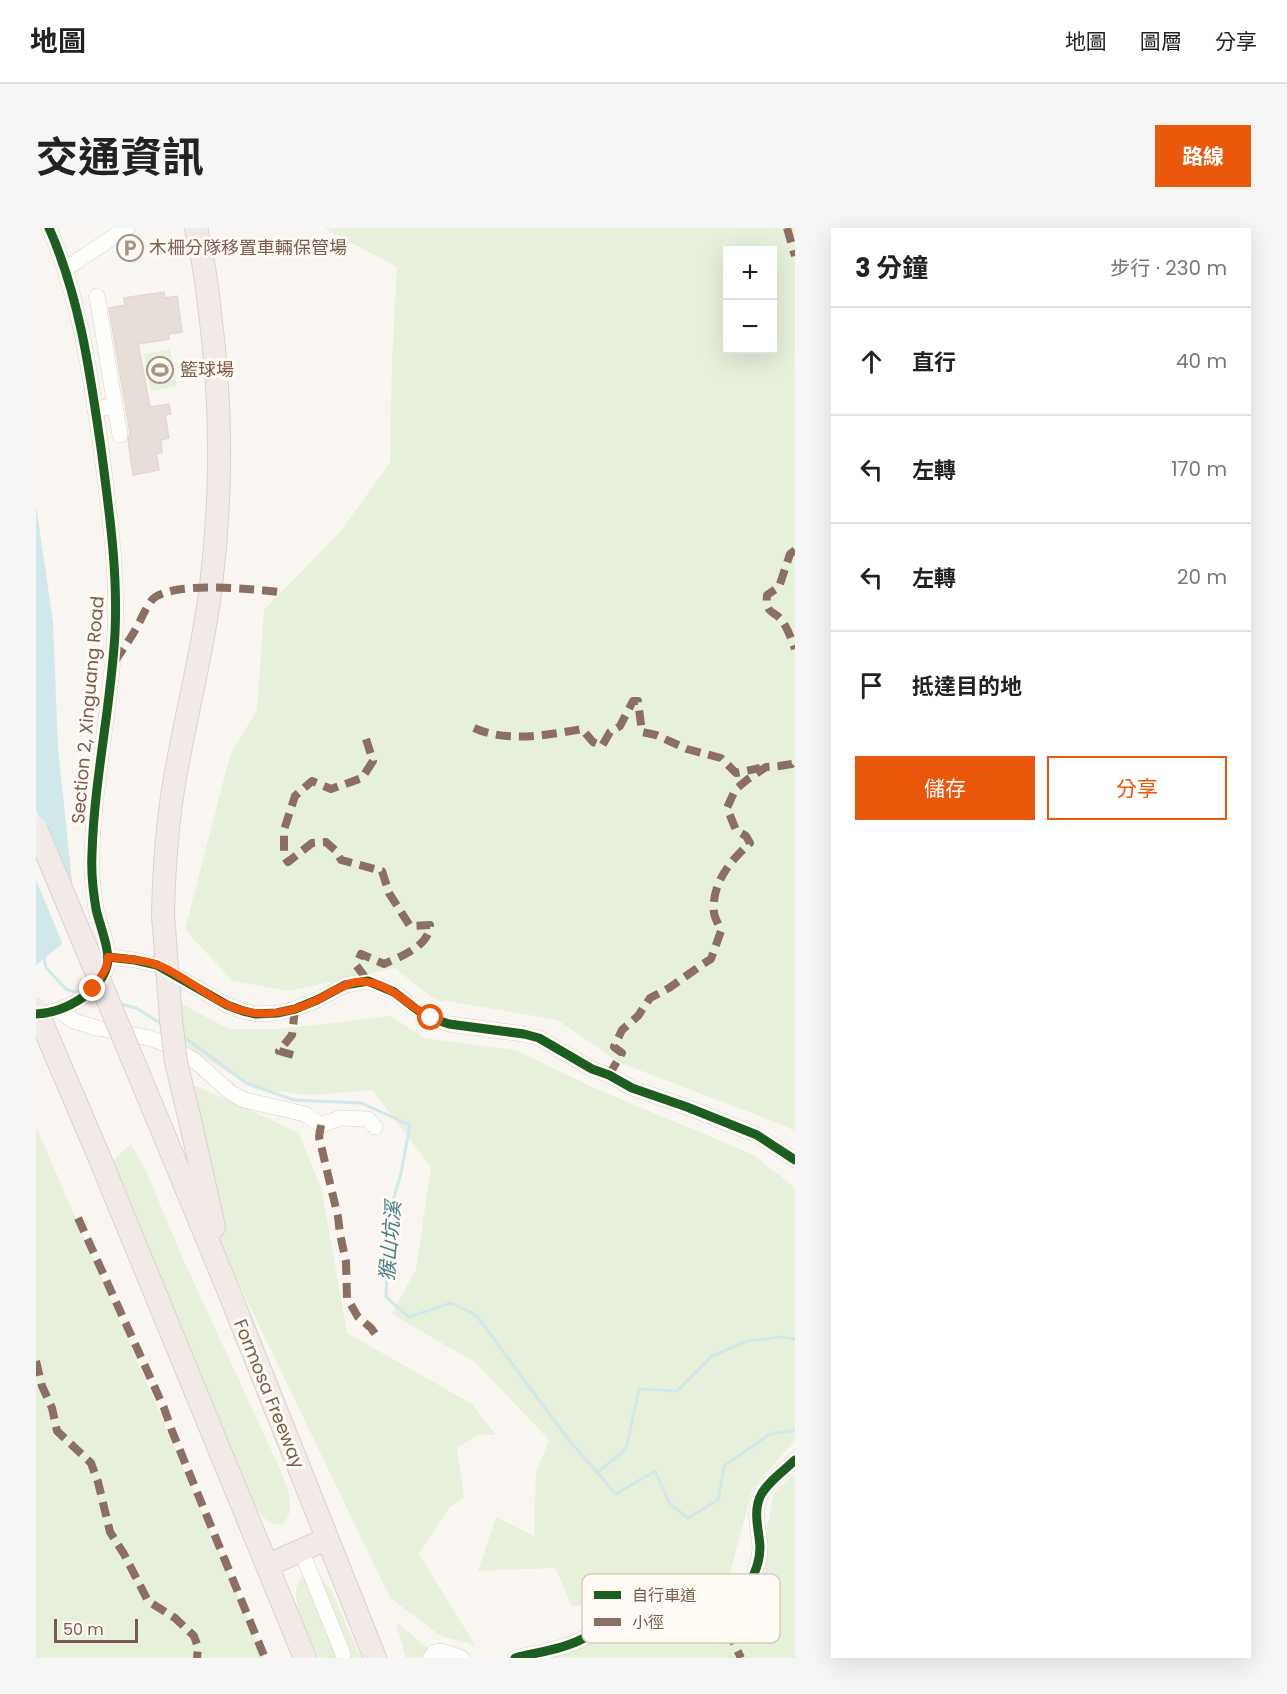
<!DOCTYPE html>
<html lang="zh-TW">
<head>
<meta charset="utf-8">
<style>
	body { margin:0; font-family:Poppins,"Noto Sans TC",sans-serif; background:#f6f6f6; color:#222 }
	.controls { position:absolute; right:18px; top:18px; display:grid; overflow:hidden; border-radius:0px; box-shadow:0 6px 24px #0002 }
	.controls button { width:54px; height:54px; display:grid; place-items:center; padding:0; border:0; border-bottom:2px solid #e0e0e0; background:#fff; color:#222; font:30px sans-serif }
	.scale { position:absolute; left:18px; bottom:15px; width:84px; box-sizing:border-box; padding-left:6px; border:3px solid #7a5c4d; border-top:0; font-size:16px; line-height:21px; white-space:nowrap; color:#7a5c4d; -webkit-text-stroke:4px #fffaf3; paint-order:stroke }
	.stop { position:absolute; width:18px; height:18px; margin:-14px; border:4px solid #ea580c; border-radius:50%; background:#fff }
	.stop.end { background:#ea580c; border-color:#fff; box-shadow:0 2px 6px #0008 }
	.list { margin:0; padding:0; list-style:none }
	h2 { display:flex; justify-content:space-between; align-items:center; height:78px; margin:0; padding:0 24px; font-size:26px }
	h2 small { font-size:20px; font-weight:400; color:#767676 }
	.list li { display:grid; grid-template-columns:39px 1fr auto; gap:18px; align-items:center; box-sizing:border-box; height:108px; padding:0 24px; border-top:2px solid #e0e0e0 }
	.list b { display:block; font-size:22px; white-space:nowrap }
	.list em { font-size:20px; font-style:normal; color:#767676 }
	.actions { display:flex; gap:12px; padding:18px 24px }
	.actions a { flex:1; padding:14px 0; border:2px solid #ea580c; border-radius:0px; text-align:center; font-size:21px; color:#ea580c }
	.actions .main { background:#ea580c; color:#fff }
	.icon { flex:none; width:33px; height:33px; fill:none; stroke:currentColor; stroke-width:2; stroke-linecap:round; stroke-linejoin:round }
	.map { position:relative; flex:none; width:759px; height:1430px; overflow:hidden; border-radius:0px }
	header { display:flex; align-items:center; gap:36px; box-sizing:border-box; height:84px; padding:0 30px; background:#fff; border-bottom:2px solid #e0e0e0 }
	header strong { font-size:28px }
	nav { display:flex; gap:33px; margin-inline-start:auto; font-size:21px }
	.intro { display:flex; align-items:center; justify-content:space-between; box-sizing:border-box; height:144px; padding:0 36px }
	h1 { margin:0; font-size:42px }
	.button { padding:15px 27px; border-radius:0px; background:#ea580c; color:#fff; font-size:21px; font-weight:700 }
	main { display:flex; gap:36px; padding:0 36px }
	aside { flex:1; background:#fff; border-radius:0px; box-shadow:0 6px 24px #0002 }
	.map>svg:first-child { display:block }
</style>
</head>
<body>
<header>
<strong>地圖</strong>
<nav><a>地圖</a><a>圖層</a><a>分享</a></nav>
</header>
<div class="intro"><h1>交通資訊</h1><a class="button">路線</a></div>
<main>
<div class="map">
<svg width="759" height="1430" viewBox="0 0 759 1430">
	<rect width="100%" height="100%" fill="#f9f5f0"/>
	<g fill="#e7f0db" fill-rule="evenodd">
		<path d="M288 0H759V904L752 899 582 834 522 792 398 771 359 740 253 763 197 753 149 702 194 527 221 482 228 382 304 304 354 235 356 134 361 39ZM692 22H736V122H692Z"/>
		<path d="M134 121 141 158 115 163 108 126Z"/>
		<path d="M132 769 193 801H243L355 788 388 810 480 822 558 860 718 927 759 960V1212L716 1262 689 1364 641 1361 536 1379 519 1340 442 1343 460 1289 498 1308 500 1245 513 1212 440 1135 356 1086 380 1041 395 939 336 862 275 867 219 861 132 807Z"/>
		<path d="M138 850 165 860 263 905 286 963 311 1105 436 1176 460 1207 444 1206 421 1219 428 1269 413 1280 383 1326 439 1417 405 1408 354 1370 183 1014Z"/>
		<path d="M0 898 229 1430H0Z"/>
		<path d="M95 916 110 943 147 1031 244 1241C250 1258 262 1280 247 1296 226 1301 214 1268 206 1253L75 934Z"/>
		<path d="M759 1246V1430H510L544 1420 609 1382 637 1379 664 1386 698 1385 719 1367 738 1265Z"/>
		<path d="M277 1347 285 1351 294 1360 325 1430H283C276 1414 246 1360 268 1349 269 1348 276 1347 277 1347Z"/>
		<path d="M360 1394 397 1424 398 1430H370Z"/>
	</g>
	<path fill="#d0e8ea" d="M0 277 17 394 22 520 37 663 25 717 0 737Z"/>
	<path fill="#f9f5f0" d="M0 582 38 673 28 719 0 652Z"/>
	<g fill="none" stroke-linecap="round" stroke-linejoin="round">
		<g stroke="#d0e8ea" stroke-width="3">
			<path d="M8 729 10 740 30 761 42 765"/>
			<path d="M84 776 100 780 126 796"/>
			<path d="M147 809 162 819 210 855 258 872 325 875 374 897 365 945 353 986 350 1069 373 1089 415 1075 440 1087 532 1211 580 1266 619 1243 634 1276 652 1290 682 1272 688 1238 734 1206 759 1202"/>
			<path d="M561 1245 590 1221 603 1161 641 1163 676 1128 711 1113 744 1109 759 1111"/>
		</g>
	</g>
	<path fill="#e6ded7" stroke="#e2d8d2" stroke-width="1.5" d="M128 64 129 70 141 68 146 104 133 106V111L102 116 114 179 133 176 135 186 129 187 133 210 125 212 126 225H120L123 242 97 247 92 212 94 205 73 80 89 77 88 70Z"/>
	<g fill="none" stroke-linecap="round" stroke-linejoin="round">
		<defs>
			<g id="minor">
				<path d="M29 41 91 0"/>
				<path d="M79 178 84 207"/>
				<path d="M59 181 79 178 61 68"/>
				<path d="M72 729 99 732 121 737 191 777 207 783 220 786 241 785 259 781 281 772 309 757 332 753 358 764 384 784 395 790 413 796 488 806 503 810 556 841 573 847 596 860 651 879 721 907 759 932"/>
				<path d="M23 783 38 793 61 800 113 810 130 816 159 833 194 864 208 872 269 886 285 897 304 890 332 891 339 899"/>
				<path d="M0 786C27 785 63 766 71 738 75 723 63 696 60 681 57 663 55 644 56 626 58 552 75 479 79 405 82 343 73 282 65 220 54 145 44 70 13 0"/>
				<path d="M265 1322 307 1426"/>
				<path d="M394 1430 399 1424 406 1423 426 1430"/>
				<path d="M479 1430C502 1424 529 1421 550 1409 563 1402 574 1391 587 1383 598 1378 610 1375 622 1372 660 1365 685 1405 712 1358 719 1346 724 1332 724 1319 723 1302 717 1285 724 1269 729 1256 749 1242 759 1232"/>
			</g>
			<g id="highway">
				<path d="M127 687C128 641 131 595 139 550 150 486 167 423 175 358 186 267 186 176 174 85 171 57 167 28 160 0"/>
				<path d="M154 892 178 999"/>
				<path d="M126 902 191 1059 339 1430"/>
				<path d="M64 931 269 1430"/>
				<path d="M232 1337 291 1311"/>
			</g>
		</defs>
		<use href="#minor" stroke="#d7d1cb" stroke-width="16"/>
		<use href="#highway" stroke="#dad1cc" stroke-width="24"/>
		<use href="#minor" stroke="#fefefd" stroke-width="15"/>
		<use href="#highway" stroke="#f2eae7" stroke-width="22"/>
		<defs>
			<g id="highway-bridge">
				<path d="M0 600 126 902"/>
				<path d="M127 687 135 791 140 834 154 892"/>
				<path d="M0 781 64 931"/>
			</g>
		</defs>
		<use href="#highway-bridge" stroke="#dad1cc" stroke-width="24" stroke-linecap="butt"/>
		<use href="#highway-bridge" stroke="#f2eae7" stroke-width="22"/>
		<g stroke="#8d6e63" stroke-width="8" stroke-dasharray="15 8" stroke-linecap="butt">
			<path d="M751 0 759 28"/>
			<path d="M759 322 754 326 743 359 731 367C729 388 738 381 747 394 752 402 756 412 759 421"/>
			<path d="M79 433C87 421 95 410 102 397 106 389 110 380 115 373 132 352 217 361 243 364"/>
			<path d="M438 500C471 515 512 507 546 501L557 514 566 518 574 504 584 498 597 473H602L606 504 620 507 651 521 685 530 700 545 724 540"/>
			<path d="M330 511 337 533 326 550 295 561 276 553 259 568 248 602V628L252 634 276 615 290 614 299 622 305 632 346 643 353 665 374 698 394 697C393 718 366 728 348 736L325 726 320 737 332 753"/>
			<path d="M257 827 243 823 256 807 259 781"/>
			<path d="M573 847 586 825 578 819 586 802 602 788 614 770 633 760 667 736 675 731 685 703C683 697 679 691 678 685 675 656 694 633 714 615L710 608 700 602 691 580 699 562 712 551 730 539 743 538 756 536 759 533"/>
			<path d="M285 897 283 909 302 989 304 1006 310 1034 311 1070 322 1089 335 1100 340 1107"/>
			<path d="M42 990 128 1180 136 1203 229 1430"/>
			<path d="M0 1133 6 1158 16 1180 21 1203 55 1235 62 1254 74 1304 88 1326 112 1373 139 1390 158 1408 162 1419 161 1430"/>
			<path d="M694 1378 698 1415 705 1430"/>
		</g>
		<defs>
			<g id="cycleway">
				<path d="M72 729 99 732 121 737 191 777 207 783 220 786 241 785 259 781 281 772 309 757 332 753 358 764 384 784 395 790 413 796 488 806 503 810 556 841 573 847 596 860 651 879 721 907 759 932"/>
				<path d="M0 786C27 785 63 766 71 738 75 723 63 696 60 681 57 663 55 644 56 626 58 552 75 479 79 405 82 343 73 282 65 220 54 145 44 70 13 0"/>
				<path d="M479 1430C502 1424 529 1421 550 1409 563 1402 574 1391 587 1383 598 1378 610 1375 622 1372 660 1365 685 1405 712 1358 719 1346 724 1332 724 1319 723 1302 717 1285 724 1269 729 1256 749 1242 759 1232"/>
			</g>
		</defs>
		<use href="#cycleway" stroke="#fffaf3" stroke-width="13"/>
		<use href="#cycleway" stroke="#1b5e20" stroke-width="9"/>
	</g>
	<g fill="none" stroke-linecap="round" stroke-linejoin="round">
		<path stroke="#ea580c" stroke-width="8" d="M57 761 70 740 72 729C88 731 106 731 122 737 155 750 183 782 220 785 241 787 263 781 281 772 297 764 314 751 332 754 357 758 374 779 395 790"/>
	</g>
	<defs>
		<symbol id="parking-ring" viewBox="-11 -11 22 22"><circle r="9.5" fill="#fffaf3" stroke="#a69286" stroke-width="1.5"/><path d="M-3.5-5.5H1a3.5 3.5 0 0 1 0 7H-1V5.5H-3.5ZM-1-3.4V-.6H.8a1.4 1.4 0 0 0 0-2.8Z" fill="#a69286"/></symbol>
		<symbol id="stadium-ring" viewBox="-11 -11 22 22"><circle r="9.5" fill="#fffaf3" stroke="#a69286" stroke-width="1.5"/><path d="M0-5a6.5 5 0 1 0 0 10a6.5 5 0 1 0 0-10ZM-3.5-1.8h7v3.6h-7Z" fill="#a69286"/></symbol>
	</defs>
	<g fill-rule="evenodd">
		<use href="#parking-ring" x="79" y="5" width="30" height="30"/>
		<use href="#stadium-ring" x="109" y="127" width="30" height="30"/>
	</g>
	<g text-anchor="middle" stroke-width="6" stroke-linejoin="round" paint-order="stroke">
		<g font-size="18" fill="#7a5c4d" stroke="#fffaf3" text-anchor="start">
			<text x="113" y="26">木柵分隊移置車輛保管場</text>
			<text x="144" y="148">籃球場</text>
		</g>
		<g font-size="18" fill="#7a5c4d" stroke="#fffaf3">
			<text transform="translate(52 482) rotate(-85)" y="6">Section 2, Xinguang Road</text>
			<text transform="translate(233 1166) rotate(68)" y="6">Formosa Freeway</text>
		</g>
		<g font-size="20" font-style="italic" fill="#437c86" stroke="#fffaf3">
			<text transform="translate(354 1013) rotate(-85)" y="7">猴山坑溪</text>
		</g>
	</g>
	<rect x="546" y="1346" width="198" height="69" rx="9" fill="#fffaf3" stroke="#d7cbc1" stroke-width="1.5"/>
	<rect x="558" y="1363" width="27" height="8" fill="#1b5e20"/>
	<rect x="558" y="1390" width="27" height="8" fill="#8d6e63"/>
	<g font-size="16" fill="#7a5c4d">
		<text x="596" y="1373">自行車道</text>
		<text x="596" y="1400">小徑</text>
	</g>
</svg>
<div class="controls">
<button>+</button>
<button>−</button>
</div>
<div class="scale">50 m</div>
<div class="stop" style="left:395px;top:790px"></div>
<div class="stop end" style="left:57px;top:761px"></div>
</div>
<aside>
<h2>3 分鐘<small>步行 · 230 m</small></h2>
<ul class="list">
<li><svg class="icon" aria-label="ahead" viewBox="0 0 24 24"><path d="M12 20V5M6 11l6-6 6 6"/></svg><div><b>直行</b></div><em>40 m</em></li>
<li><svg class="icon" aria-label="left" viewBox="0 0 24 24"><path d="M17 20v-9H6M10 6l-5 5 5 5"/></svg><div><b>左轉</b></div><em>170 m</em></li>
<li><svg class="icon" aria-label="left" viewBox="0 0 24 24"><path d="M17 20v-9H6M10 6l-5 5 5 5"/></svg><div><b>左轉</b></div><em>20 m</em></li>
<li><svg class="icon" aria-label="arrive" viewBox="0 0 24 24"><path d="M6 21V4h12l-3 4 3 4H6"/></svg><div><b>抵達目的地</b></div></li>
</ul>
<div class="actions"><a class="main">儲存</a><a>分享</a></div>
</aside>
</main>
</body>
</html>
